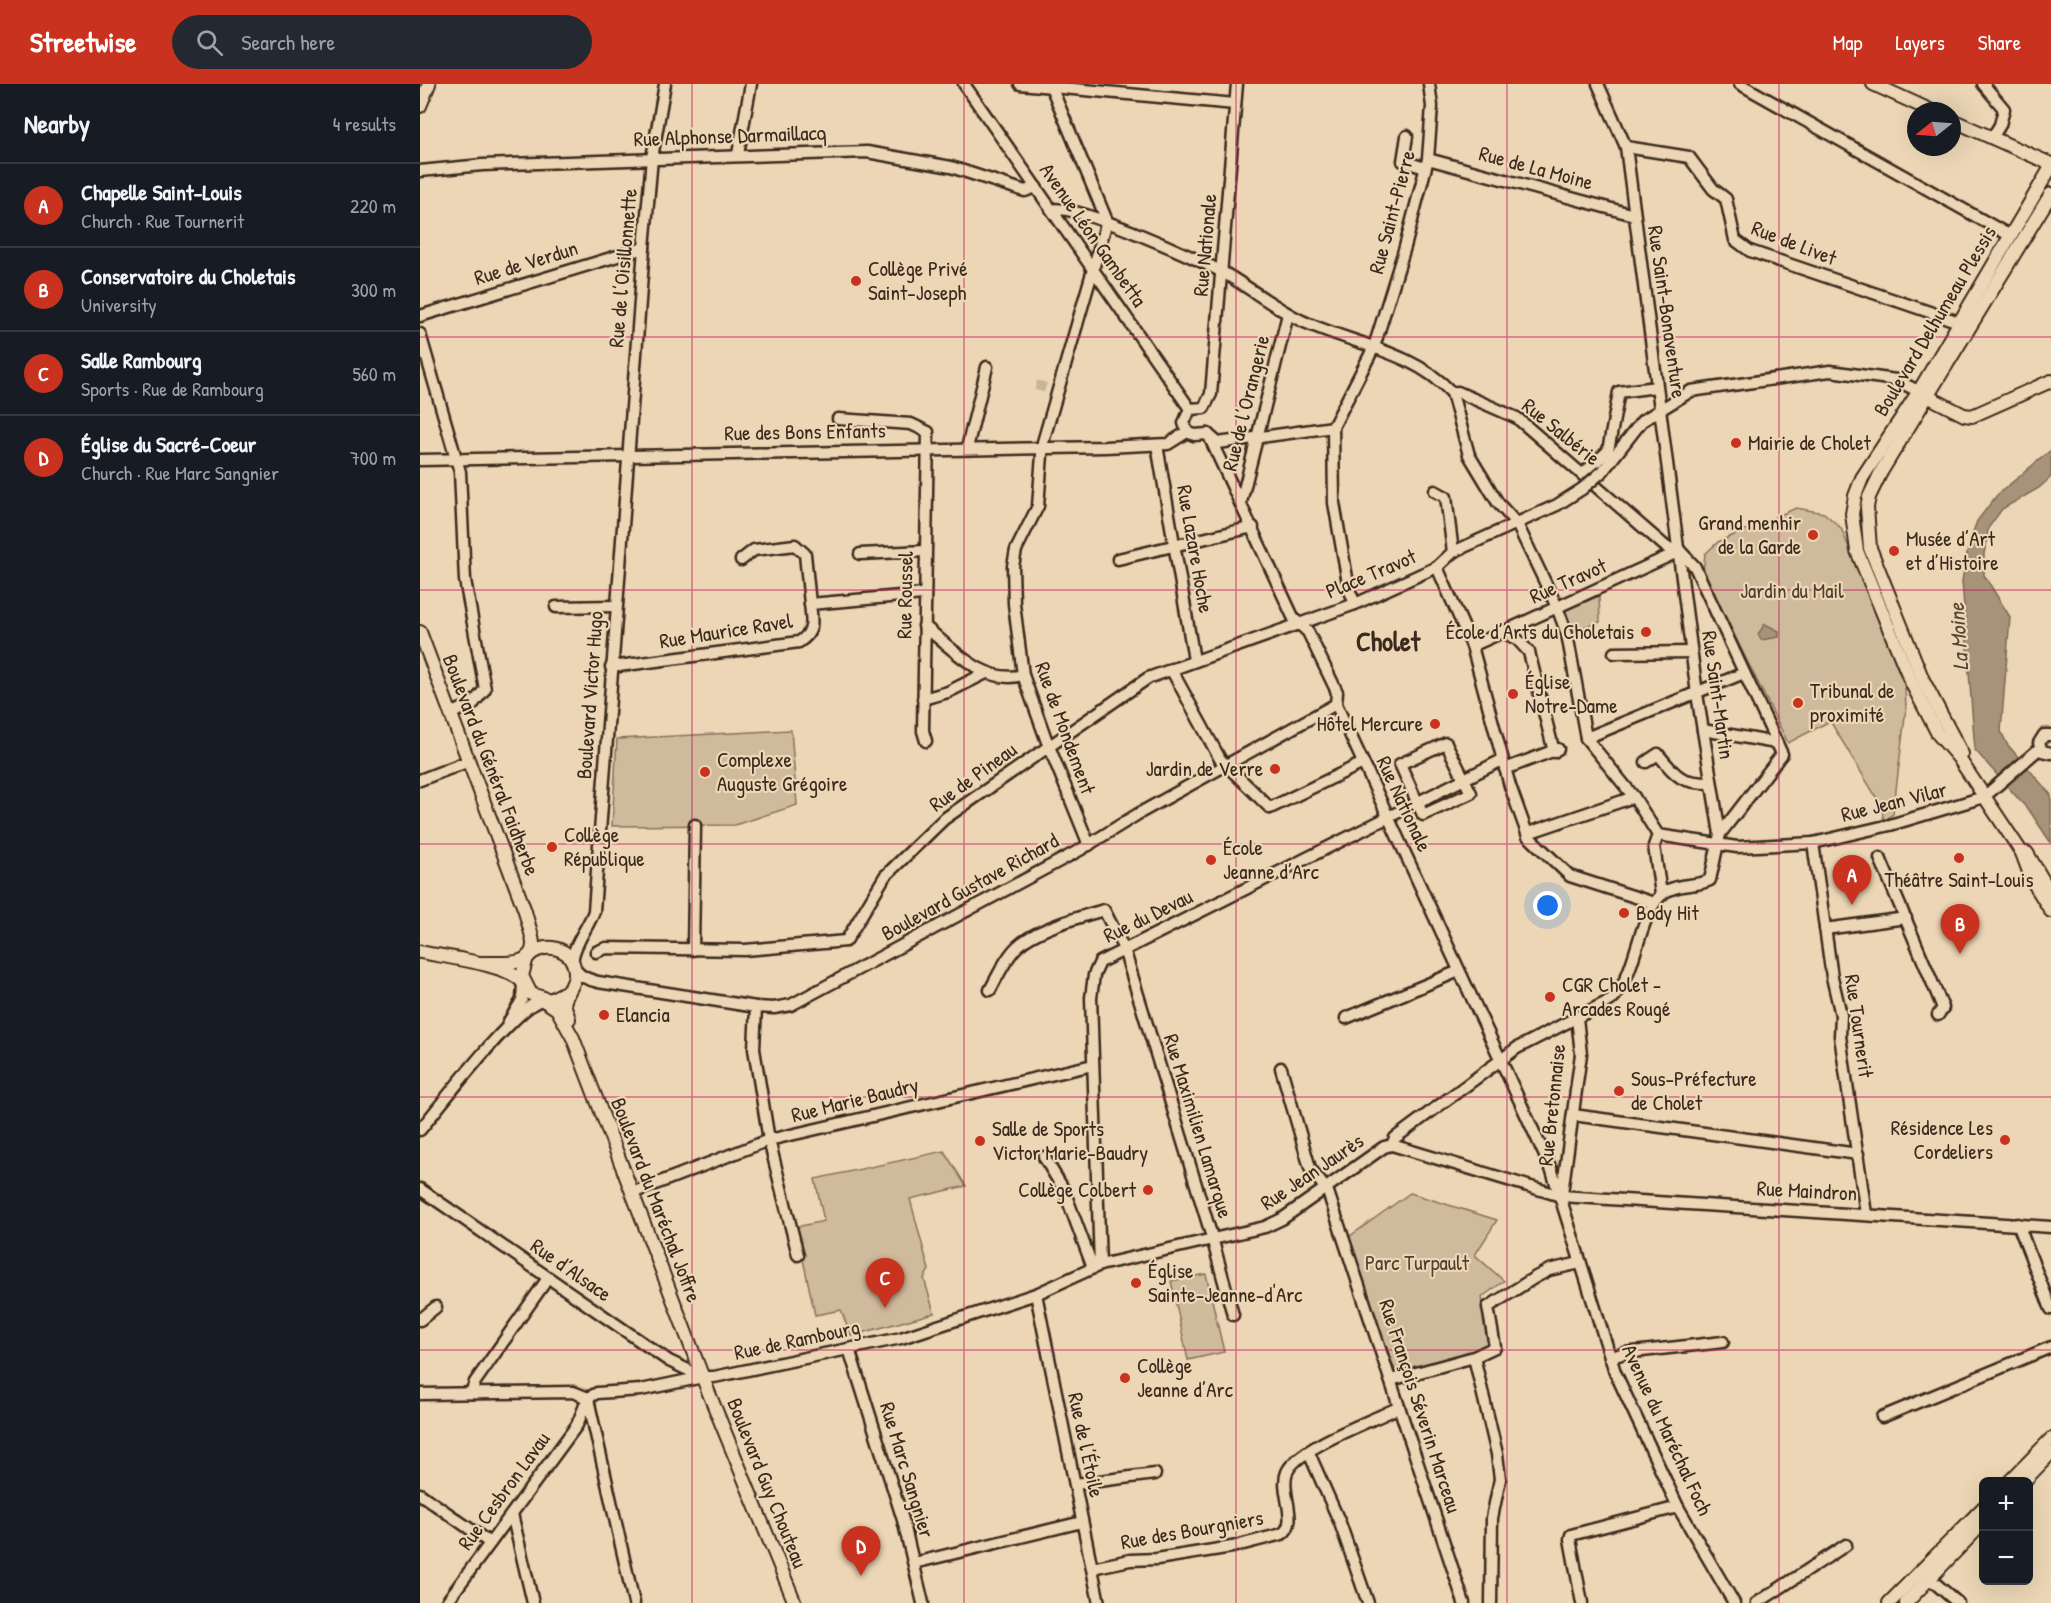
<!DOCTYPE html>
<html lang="en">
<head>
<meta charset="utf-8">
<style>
	body { margin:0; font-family:"Patrick Hand",sans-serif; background:#242831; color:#f1f3f6 }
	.controls { position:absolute; right:18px; bottom:18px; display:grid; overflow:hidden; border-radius:9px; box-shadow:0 6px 24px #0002 }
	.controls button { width:54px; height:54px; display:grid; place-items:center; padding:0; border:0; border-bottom:2px solid #363941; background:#171b24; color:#f1f3f6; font:30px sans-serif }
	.compass { position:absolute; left:1487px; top:18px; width:54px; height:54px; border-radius:50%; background:#171b24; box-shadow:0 6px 24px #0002; rotate:253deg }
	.you { position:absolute; left:1128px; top:822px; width:21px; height:21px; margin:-15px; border:4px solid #fff; border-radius:50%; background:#1a73e8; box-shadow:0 0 0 9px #1a73e833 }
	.badge { display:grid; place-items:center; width:39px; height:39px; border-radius:50%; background:#c8321e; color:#fff; font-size:20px; font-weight:700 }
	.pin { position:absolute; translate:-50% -50px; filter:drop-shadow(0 2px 3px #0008) }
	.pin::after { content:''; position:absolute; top:32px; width:21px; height:18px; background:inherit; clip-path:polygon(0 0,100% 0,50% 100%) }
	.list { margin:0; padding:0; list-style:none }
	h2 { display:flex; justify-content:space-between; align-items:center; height:78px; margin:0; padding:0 24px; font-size:26px }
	h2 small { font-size:20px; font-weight:400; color:#9ea1a6 }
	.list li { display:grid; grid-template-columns:39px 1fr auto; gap:18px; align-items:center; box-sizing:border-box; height:84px; padding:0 24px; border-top:2px solid #363941 }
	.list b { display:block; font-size:22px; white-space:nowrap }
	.list p { margin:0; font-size:20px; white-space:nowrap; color:#9ea1a6 }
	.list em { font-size:20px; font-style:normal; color:#9ea1a6 }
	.icon { flex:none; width:33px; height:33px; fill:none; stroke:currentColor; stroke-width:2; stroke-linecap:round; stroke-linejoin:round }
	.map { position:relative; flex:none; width:1631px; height:1519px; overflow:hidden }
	header { display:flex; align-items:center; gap:36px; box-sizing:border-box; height:84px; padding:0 30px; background:#c8321e; color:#fff }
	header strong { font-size:28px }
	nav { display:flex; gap:33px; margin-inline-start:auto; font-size:21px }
	.search { width:420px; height:54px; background:#242831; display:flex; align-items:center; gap:15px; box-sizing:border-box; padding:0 21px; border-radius:33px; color:#9ea1a6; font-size:22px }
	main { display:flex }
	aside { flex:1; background:#171b24 }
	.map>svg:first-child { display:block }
</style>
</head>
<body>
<header>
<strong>Streetwise</strong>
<div class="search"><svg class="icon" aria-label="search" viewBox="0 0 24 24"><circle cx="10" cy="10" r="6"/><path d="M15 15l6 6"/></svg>Search here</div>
<nav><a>Map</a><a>Layers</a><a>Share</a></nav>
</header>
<main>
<aside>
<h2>Nearby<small>4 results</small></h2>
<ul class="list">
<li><span class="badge">A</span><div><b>Chapelle Saint-Louis</b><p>Church · Rue Tournerit</p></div><em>220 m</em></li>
<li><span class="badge">B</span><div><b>Conservatoire du Choletais</b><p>University</p></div><em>300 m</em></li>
<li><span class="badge">C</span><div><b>Salle Rambourg</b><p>Sports · Rue de Rambourg</p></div><em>560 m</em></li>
<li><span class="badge">D</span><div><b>Église du Sacré-Coeur</b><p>Church · Rue Marc Sangnier</p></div><em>700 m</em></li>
</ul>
</aside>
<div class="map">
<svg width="1631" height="1519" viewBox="0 0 1631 1519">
	<rect width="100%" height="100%" fill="#ecd6b5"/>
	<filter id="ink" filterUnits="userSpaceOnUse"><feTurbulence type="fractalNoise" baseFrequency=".0167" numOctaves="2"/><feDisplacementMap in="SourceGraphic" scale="12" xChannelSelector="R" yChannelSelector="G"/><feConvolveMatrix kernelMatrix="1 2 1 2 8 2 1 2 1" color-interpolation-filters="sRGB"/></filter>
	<g filter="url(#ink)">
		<g fill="#d0ba9c" stroke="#86725d" stroke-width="1.5">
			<path d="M1376 424 1404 429 1421 444 1485 603 1486 624 1473 730 1464 737 1461 721 1410 637 1368 659 1283 488 1285 470 1298 458Z"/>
			<path d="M1179 512 1180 538 1150 547 1142 528Z"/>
			<path d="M371 646 377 721 315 741 192 742 197 655Z"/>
			<path d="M524 1067 546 1102 490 1115 509 1186 504 1194 514 1229 431 1252 421 1226 395 1231 376 1143 404 1137 395 1095Z"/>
			<path d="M990 1109 1077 1136 1055 1171 1084 1197 1062 1213 1070 1260 1053 1271 977 1291 926 1155Z"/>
			<path d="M786 1190 804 1268 768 1276 751 1197Z"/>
		</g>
		<g fill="#a7927a" stroke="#7c6855" stroke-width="1.5">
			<path d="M1631 366V393L1619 404 1582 425 1569 443 1564 470V491L1590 533 1581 647 1587 660 1631 711V759L1611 729 1555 666 1542 497 1549 459 1557 437 1577 411Z"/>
			<path d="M1345 540 1359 547V553L1341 556 1338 550Z"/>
		</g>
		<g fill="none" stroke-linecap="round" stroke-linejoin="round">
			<path stroke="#c9b497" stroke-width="10" stroke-dasharray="10 5" stroke-linecap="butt" d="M616 301 633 306"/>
			<defs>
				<g id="minor">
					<path d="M245 0 232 74 224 164 174 827C166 852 128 886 178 898L336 923 354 924 371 921 660 766 718 730 916 620"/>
					<path d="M544 0 770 325"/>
					<path d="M600 0 815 20"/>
					<path d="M630 0 687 137 623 358 618 422 596 466 593 482 594 520 603 591 626 655 669 761"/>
					<path d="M1320 0 1589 151"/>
					<path d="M1563 0 1584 25 1580 41 1572 54"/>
					<path d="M987 52 983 77 1005 84"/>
					<path d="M1206 63 1269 73 1293 105 1306 115 1315 156 1330 167 1539 238"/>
					<path d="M318 70 331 0"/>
					<path d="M1008 75 1214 131"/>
					<path d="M0 87 62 81 447 68 531 83 605 107 616 103"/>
					<path d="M632 126C651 117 783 177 806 190 831 205 854 223 880 236 929 259 994 267 1032 309L1038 308 1097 334 1246 463 1260 467"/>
					<path d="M0 232 224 164"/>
					<path d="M0 250 40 388 45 496 65 605 52 621 31 629"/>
					<path d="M1032 309 1049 371 1078 419 1097 440 1137 523 1147 550 1166 654 1214 713 1238 751"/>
					<path d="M418 335 491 340 508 348 503 647 506 657"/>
					<path d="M788 350 874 535 888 548 917 608 916 620 1132 1087 1195 1288 1258 1423 1314 1519"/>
					<path d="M788 350 774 351 767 348 764 339 770 325 784 324 791 310 817 0"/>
					<path d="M790 352 798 359 913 343"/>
					<path d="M737 361 774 576"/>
					<path d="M547 364 567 283"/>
					<path d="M0 376 685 363 748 360 767 348"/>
					<path d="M1183 387 1222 337 1271 307 1410 287 1476 296 1506 311"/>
					<path d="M1163 390 1188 367 1199 308 1236 303"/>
					<path d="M1015 407 1026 413 1033 468"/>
					<path d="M821 418 868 230"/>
					<path d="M1260 467 1275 483 1362 670 1300 750"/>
					<path d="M440 470 505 467"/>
					<path d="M698 475 833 443"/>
					<path d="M321 476 334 466 375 461 385 470 390 520"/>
					<path d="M1017 483 1052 562 1090 702 1108 752 1150 792 1234 819"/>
					<path d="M935 520 929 505 914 419 913 343 954 263 985 163 1008 75 1012 22 1009 0"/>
					<path d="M136 523 196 522"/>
					<path d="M504 542C531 563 564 602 603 591"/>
					<path d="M1083 548 1097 555 1109 568 1134 668"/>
					<path d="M1052 562 1260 467"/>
					<path d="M1194 569 1271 568"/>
					<path d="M191 583 379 558C395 548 392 537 390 520L503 510"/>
					<path d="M751 585 800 675 850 724 943 679"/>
					<path d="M503 615 528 608 566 589"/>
					<path d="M1283 646 1356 659"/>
					<path d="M1631 651H1624L1619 659 1622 667 1631 669"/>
					<path d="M1166 654 1324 589"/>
					<path d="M1026 659 1051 709 1003 731 980 680Z"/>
					<path d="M1226 678 1238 670C1257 693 1260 699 1291 699"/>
					<path d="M1085 685 1138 665"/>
					<path d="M0 696 49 677"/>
					<path d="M1238 751 1317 763 1393 759 1470 741 1564 713 1620 664"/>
					<path d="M1238 751 1234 762 1241 810"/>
					<path d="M1108 752 1111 748 1214 713"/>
					<path d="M1393 759 1412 893 1421 931 1420 952 1446 1130"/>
					<path d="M1460 774 1523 924 1518 931"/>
					<path d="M1405 845 1486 834"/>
					<path d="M273 866 275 741"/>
					<path d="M176 868 186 864 325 866 426 857 465 792 524 735 728 594 935 520 1017 483 1033 468 1137 421 1162 405"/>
					<path d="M570 906C578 892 586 873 598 862 614 846 662 832 684 826L704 865 791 1150 813 1231"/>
					<path d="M336 923 334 965 349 1056 378 1171"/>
					<path d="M926 934 1039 887"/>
					<path d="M88 939 102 916 103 899"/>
					<path d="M861 984 890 1084 908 1108 1044 1519"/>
					<path d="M1153 1031 1438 1070"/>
					<path d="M0 1046C20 1022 98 919 123 916"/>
					<path d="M972 1061 1141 1112 1631 1143"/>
					<path d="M624 1073 644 1106 673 1184"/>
					<path d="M0 1105 249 1277 283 1293"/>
					<path d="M212 1109 349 1056 673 981"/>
					<path d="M1142 1109 1161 970 1157 934"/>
					<path d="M1598 1140 1631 1225"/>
					<path d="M680 1181 671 914 674 891 680 878 1082 676"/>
					<path d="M616 1210 679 1519"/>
					<path d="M0 1236 16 1223"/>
					<path d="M429 1265 483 1436 503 1519"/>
					<path d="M1054 1273 1077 1370 1080 1395 1072 1434 1071 1519"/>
					<path d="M1190 1274 1204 1269 1303 1258"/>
					<path d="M971 1296 1054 1273 1075 1263 1068 1223 1114 1194 1129 1186 1160 1179"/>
					<path d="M51 1309 55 1298 128 1194"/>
					<path d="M0 1310 153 1308 168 1314"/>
					<path d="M168 1314 177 1309 221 1306 283 1293H294L481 1254 616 1210 680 1181 845 1143 862 1135 964 1063 972 1061 975 1054 1097 964 1191 916C1218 892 1217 827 1245 808 1258 799 1276 803 1290 796L1300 750 1277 610 1206 63 1178 0"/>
					<path d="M168 1315 214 1519"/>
					<path d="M1462 1333 1631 1263"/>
					<path d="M889 1369 920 1439 948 1519"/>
					<path d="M655 1400 735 1390"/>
					<path d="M0 1410 70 1459"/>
					<path d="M92 1430 113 1519"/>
					<path d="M494 1479 662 1438"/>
					<path d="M672 1484 710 1476 737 1475 812 1463 862 1450C880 1439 859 1406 867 1388 878 1363 953 1337 979 1323"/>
					<path d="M1509 1494 1538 1519"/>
					<path d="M26 1519 157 1341 168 1314"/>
					<path d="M1162 1519 1150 1455 1151 1451 1258 1423"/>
					<path d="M1337 1519 1426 1461"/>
				</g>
				<g id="major">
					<path d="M1453 0 1512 27"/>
					<path d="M0 22 9 0"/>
					<path d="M1532 36 1631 80"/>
					<path d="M1631 83 1499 307 1442 394 1435 412 1432 430 1437 467 1492 600 1518 650 1538 673 1602 769 1612 796 1631 827"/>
					<path d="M1509 313 1544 331 1552 332 1631 297"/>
					<path d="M0 548 105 827C107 837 112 849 113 859 114 885 78 878 63 879"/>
					<path d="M1542 670 1503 596 1450 464 1447 423 1449 413 1461 388 1631 110"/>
					<path d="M1607 769 1631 810"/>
					<path d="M0 868C24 873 90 880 103 899"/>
					<path d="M123 916 137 925 153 954 288 1307 375 1519"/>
					<path d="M149 935 144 920C146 908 156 900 155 888 153 862 123 857 107 873L102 892 111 910 130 916 149 906"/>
					<path d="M1589 1398 1631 1355"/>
					<path d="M1603 1398 1631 1369"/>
					<path d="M1469 1519 1564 1423"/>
					<path d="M1486 1519 1564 1438"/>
				</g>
			</defs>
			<use href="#minor" stroke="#3b2a1e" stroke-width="15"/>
			<use href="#major" stroke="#3b2a1e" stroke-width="16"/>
			<use href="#minor" stroke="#ecd6b5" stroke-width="10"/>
			<use href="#major" stroke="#ecd6b5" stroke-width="12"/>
			<defs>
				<path id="minor-bridge" d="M1162 405 1183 387"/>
			</defs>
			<use href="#minor-bridge" stroke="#3b2a1e" stroke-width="15" stroke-linecap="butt"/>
			<use href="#minor-bridge" stroke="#ecd6b5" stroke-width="10"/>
		</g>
	</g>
	<path fill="none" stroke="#c2185b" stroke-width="1.5" stroke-opacity="0.55" d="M272 0V1519M544 0V1519M816 0V1519M1087 0V1519M1359 0V1519M0 253H1631M0 506H1631M0 760H1631M0 1013H1631M0 1266H1631"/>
	<g fill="#c8321e" stroke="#ecd6b5" stroke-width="2">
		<circle cx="436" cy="197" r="6"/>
		<circle cx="1316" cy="359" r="6"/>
		<circle cx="1393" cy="451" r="6"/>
		<circle cx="1474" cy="467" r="6"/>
		<circle cx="1226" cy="548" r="6"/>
		<circle cx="1093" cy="610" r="6"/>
		<circle cx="1378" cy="619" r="6"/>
		<circle cx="1015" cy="640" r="6"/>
		<circle cx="855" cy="685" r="6"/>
		<circle cx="285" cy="688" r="6"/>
		<circle cx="132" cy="763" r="6"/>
		<circle cx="1539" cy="774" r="6"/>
		<circle cx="791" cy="776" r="6"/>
		<circle cx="1204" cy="829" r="6"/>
		<circle cx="1130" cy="913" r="6"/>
		<circle cx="184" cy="931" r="6"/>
		<circle cx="1199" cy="1007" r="6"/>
		<circle cx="1585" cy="1056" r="6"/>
		<circle cx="560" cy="1057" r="6"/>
		<circle cx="728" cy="1106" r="6"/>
		<circle cx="716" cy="1199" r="6"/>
		<circle cx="705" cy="1294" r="6"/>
	</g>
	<g text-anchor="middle" stroke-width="4.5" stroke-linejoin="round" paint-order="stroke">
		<g font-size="21" fill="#3b2a1e" stroke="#ecd6b5">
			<text transform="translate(310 52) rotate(-2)" y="7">Rue Alphonse Darmaillacq</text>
			<text transform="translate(1116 84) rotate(15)" y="7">Rue de La Moine</text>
			<text transform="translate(972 128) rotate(-75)" y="7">Rue Saint-Pierre</text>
			<text transform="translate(673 151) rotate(55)" y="7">Avenue Léon Gambetta</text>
			<text transform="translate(1374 159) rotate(21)" y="7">Rue de Livet</text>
			<text transform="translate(785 161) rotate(-85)" y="7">Rue Nationale</text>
			<text transform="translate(106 179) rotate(-17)" y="7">Rue de Verdun</text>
			<text transform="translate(203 184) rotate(-85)" y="7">Rue de l’Oisillonnette</text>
			<text transform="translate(1247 228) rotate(82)" y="7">Rue Saint-Bonaventure</text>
			<text transform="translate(1515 237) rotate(-59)" y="7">Boulevard Delhumeau Plessis</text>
			<text transform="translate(826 319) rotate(-76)" y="7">Rue de l’Orangerie</text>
			<text transform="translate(385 348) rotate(-1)" y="7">Rue des Bons Enfants</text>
			<text transform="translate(1141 348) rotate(39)" y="7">Rue Salbérie</text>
			<text transform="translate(775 465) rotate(80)" y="7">Rue Lazare Hoche</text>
			<text transform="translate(951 490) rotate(-23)" y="7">Place Travot</text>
			<text transform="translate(1148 497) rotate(-24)" y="7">Rue Travot</text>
			<text transform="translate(485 511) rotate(-89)" y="7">Rue Roussel</text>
			<text transform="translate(306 547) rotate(-9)" y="7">Rue Maurice Ravel</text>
			<text transform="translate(170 611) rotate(-86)" y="7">Boulevard Victor Hugo</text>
			<text transform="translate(1298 611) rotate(82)" y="7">Rue Saint-Martin</text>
			<text transform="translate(645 644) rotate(70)" y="7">Rue de Mondement</text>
			<text transform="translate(71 681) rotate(69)" y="7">Boulevard du Général Faidherbe</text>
			<text transform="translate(553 693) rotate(-36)" y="7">Rue de Pineau</text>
			<text transform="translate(1474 718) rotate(-14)" y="7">Rue Jean Vilar</text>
			<text transform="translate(984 720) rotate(65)" y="7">Rue Nationale</text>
			<text transform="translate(550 803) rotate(-29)" y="7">Boulevard Gustave Richard</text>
			<text transform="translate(728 832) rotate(-26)" y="7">Rue du Devau</text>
			<text transform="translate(1439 942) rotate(82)" y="7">Rue Tournerit</text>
			<text transform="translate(435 1016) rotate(-14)" y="7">Rue Marie Baudry</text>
			<text transform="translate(1132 1021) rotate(-84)" y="7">Rue Bretonnaise</text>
			<text transform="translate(778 1042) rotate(73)" y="7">Rue Maximilien Lamarque</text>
			<text transform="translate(892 1088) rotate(-34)" y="7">Rue Jean Jaurès</text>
			<text transform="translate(1387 1107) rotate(3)" y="7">Rue Maindron</text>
			<text transform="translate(236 1116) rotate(69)" y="7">Boulevard du Maréchal Joffre</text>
			<text transform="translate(151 1186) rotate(35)" y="7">Rue d’Alsace</text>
			<text transform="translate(377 1256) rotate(-12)" y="7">Rue de Rambourg</text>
			<text transform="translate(1000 1322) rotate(72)" y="7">Rue François Séverin Marceau</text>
			<text transform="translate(1247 1346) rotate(65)" y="7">Avenue du Maréchal Foch</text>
			<text transform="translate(666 1361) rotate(78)" y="7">Rue de l’Étoile</text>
			<text transform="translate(487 1386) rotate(73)" y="7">Rue Marc Sangnier</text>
			<text transform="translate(347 1399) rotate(68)" y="7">Boulevard Guy Chouteau</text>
			<text transform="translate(84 1407) rotate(-54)" y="7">Rue Cesbron Lavau</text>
			<text transform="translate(772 1446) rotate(-10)" y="7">Rue des Bourgniers</text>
		</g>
		<g font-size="21" fill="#3b2a1e" stroke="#ecd6b5" text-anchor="start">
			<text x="448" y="192">Collège Privé<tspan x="448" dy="24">Saint-Joseph</tspan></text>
			<text x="1328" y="366">Mairie de Cholet</text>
			<text x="1381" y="446" text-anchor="end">Grand menhir<tspan x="1381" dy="24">de la Garde</tspan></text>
			<text x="1486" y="462">Musée d’Art<tspan x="1486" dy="24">et d’Histoire</tspan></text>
			<text x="1214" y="555" text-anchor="end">École d’Arts du Choletais</text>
			<text x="1105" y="605">Église<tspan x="1105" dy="24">Notre-Dame</tspan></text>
			<text x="1390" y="614">Tribunal de<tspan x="1390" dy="24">proximité</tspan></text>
			<text x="1003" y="647" text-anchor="end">Hôtel Mercure</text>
			<text x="297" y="683">Complexe<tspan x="297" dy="24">Auguste Grégoire</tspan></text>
			<text x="843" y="692" text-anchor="end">Jardin de Verre</text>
			<text x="144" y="758">Collège<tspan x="144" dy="24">République</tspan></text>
			<text x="803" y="771">École<tspan x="803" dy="24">Jeanne d’Arc</tspan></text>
			<text x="1539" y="803" text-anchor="middle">Théâtre Saint-Louis</text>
			<text x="1216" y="836">Body Hit</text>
			<text x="1142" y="908">CGR Cholet -<tspan x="1142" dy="24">Arcades Rougé</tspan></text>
			<text x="196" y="938">Elancia</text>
			<text x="1211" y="1002">Sous-Préfecture<tspan x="1211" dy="24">de Cholet</tspan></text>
			<text x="1573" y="1051" text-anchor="end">Résidence Les<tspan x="1573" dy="24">Cordeliers</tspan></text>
			<text x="572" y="1052">Salle de Sports<tspan x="572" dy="24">Victor Marie-Baudry</tspan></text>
			<text x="716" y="1113" text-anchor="end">Collège Colbert</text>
			<text x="728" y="1194">Église<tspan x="728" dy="24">Sainte-Jeanne-d'Arc</tspan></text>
			<text x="717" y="1289">Collège<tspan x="717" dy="24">Jeanne d’Arc</tspan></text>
		</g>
		<g font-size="21" fill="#514031" stroke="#ecd6b5">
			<text x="1372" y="514">Jardin du Mail</text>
			<text x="997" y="1186">Parc Turpault</text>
		</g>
		<g font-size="22" font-style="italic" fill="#564435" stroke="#ecd6b5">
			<text transform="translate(1538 553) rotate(-94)" y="8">La Moine</text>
		</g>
		<g font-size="27" font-weight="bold" fill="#3b2a1e" stroke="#ecd6b5">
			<text x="968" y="567">Cholet</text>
		</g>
	</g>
</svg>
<div class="controls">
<button>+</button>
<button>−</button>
</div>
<svg class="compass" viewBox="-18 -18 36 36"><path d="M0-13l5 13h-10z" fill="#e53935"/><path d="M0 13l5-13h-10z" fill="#9ea1a6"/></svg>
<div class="you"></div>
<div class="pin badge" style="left:1432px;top:821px">A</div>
<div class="pin badge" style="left:1540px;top:870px">B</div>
<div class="pin badge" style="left:465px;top:1224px">C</div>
<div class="pin badge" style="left:441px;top:1492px">D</div>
</div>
</main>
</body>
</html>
